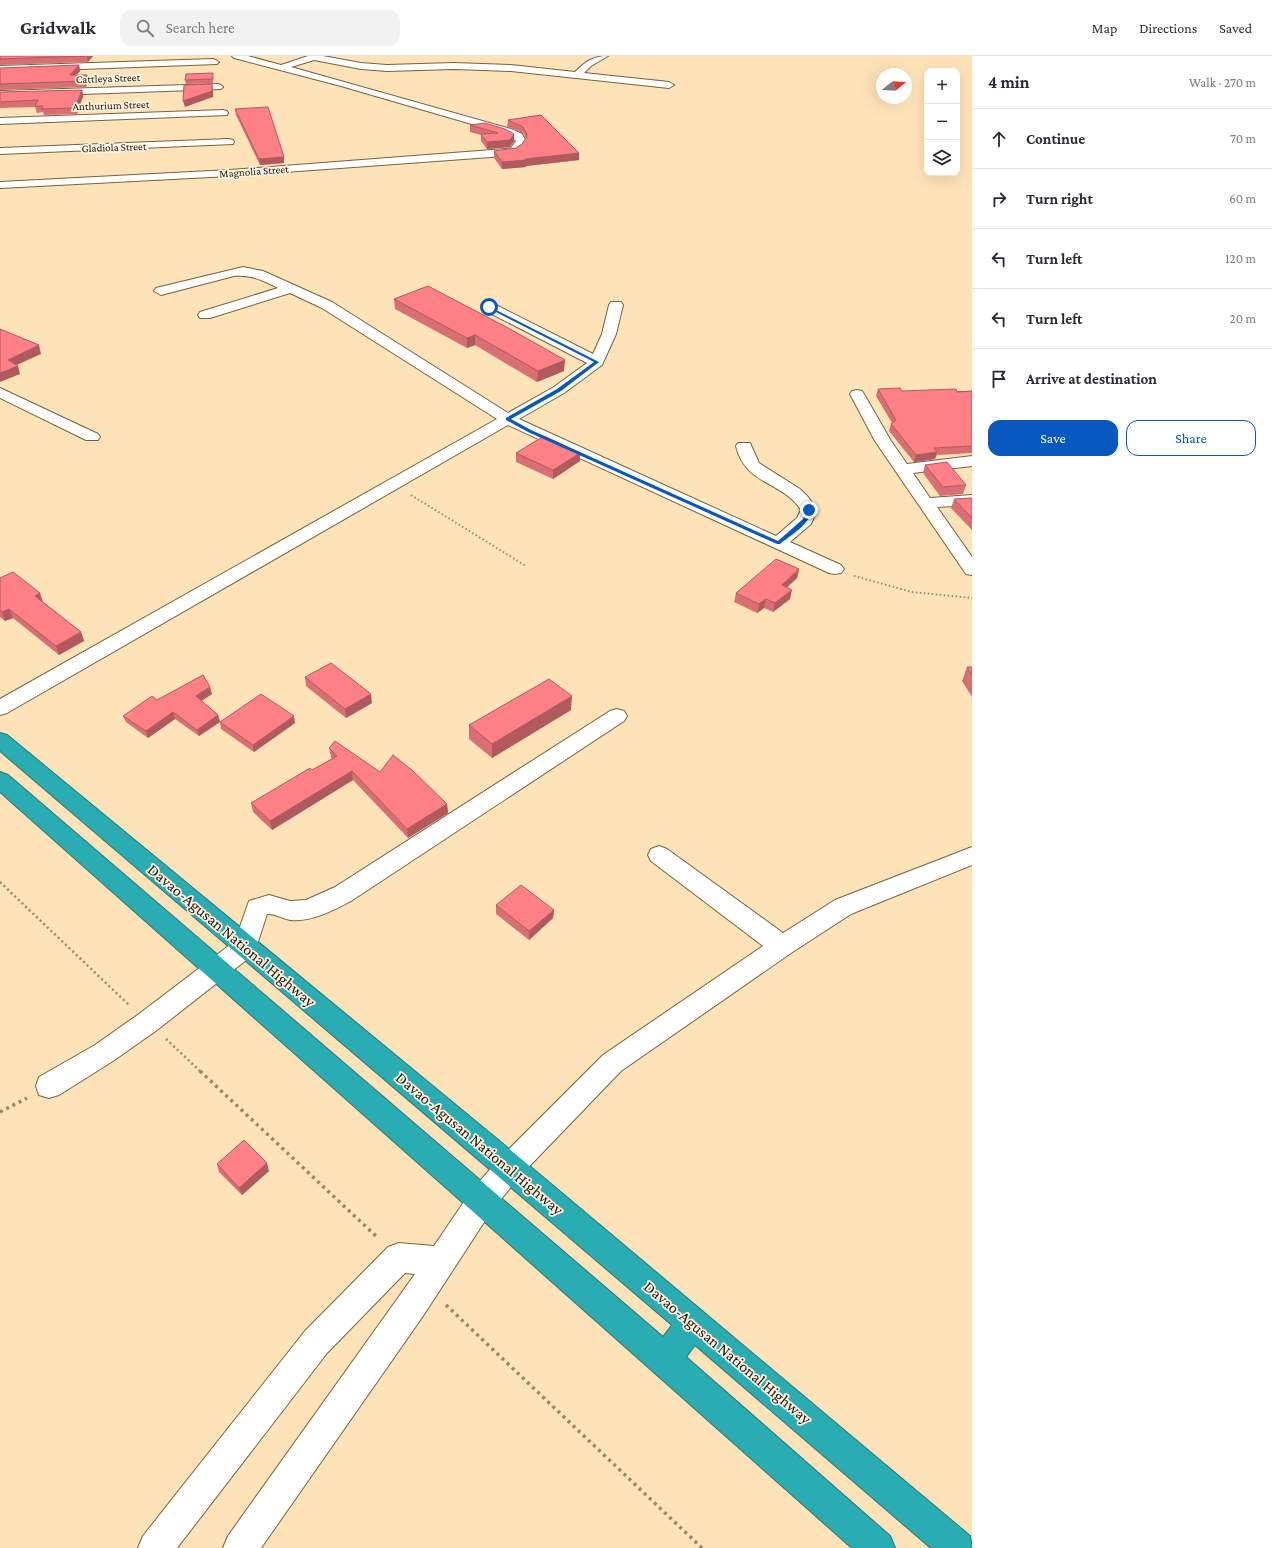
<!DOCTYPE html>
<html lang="en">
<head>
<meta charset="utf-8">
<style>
	body { margin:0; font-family:"Crimson Pro",serif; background:#f2f2f3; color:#2b2b33 }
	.controls { position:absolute; right:12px; top:12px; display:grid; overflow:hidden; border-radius:8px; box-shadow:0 4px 16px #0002 }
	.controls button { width:36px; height:36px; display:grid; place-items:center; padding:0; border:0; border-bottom:1px solid #e1e1e2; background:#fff; color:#2b2b33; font:20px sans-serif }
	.compass { position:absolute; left:876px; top:12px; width:36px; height:36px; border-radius:50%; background:#fff; box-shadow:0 4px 16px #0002; rotate:72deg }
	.stop { position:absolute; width:12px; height:12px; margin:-9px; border:3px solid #0858c2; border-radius:50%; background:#fff }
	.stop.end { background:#0858c2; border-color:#fff; box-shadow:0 1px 4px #0008 }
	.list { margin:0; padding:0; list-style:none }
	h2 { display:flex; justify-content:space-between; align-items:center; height:52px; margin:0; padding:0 16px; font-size:17px }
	h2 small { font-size:13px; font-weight:400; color:#7c7c81 }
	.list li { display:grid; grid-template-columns:26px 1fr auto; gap:12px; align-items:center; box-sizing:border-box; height:60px; padding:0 16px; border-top:1px solid #e1e1e2 }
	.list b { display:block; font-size:15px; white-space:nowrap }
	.list em { font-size:13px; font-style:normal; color:#7c7c81 }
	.actions { display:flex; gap:8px; padding:12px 16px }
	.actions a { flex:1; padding:9px 0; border:1px solid #0858c2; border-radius:12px; text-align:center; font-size:14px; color:#0858c2 }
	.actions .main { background:#0858c2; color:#fff }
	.icon { flex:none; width:22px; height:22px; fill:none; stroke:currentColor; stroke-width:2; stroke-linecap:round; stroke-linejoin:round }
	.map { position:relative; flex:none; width:972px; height:1492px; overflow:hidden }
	header { display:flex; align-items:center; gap:24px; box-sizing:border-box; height:56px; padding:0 20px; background:#fff; border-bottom:1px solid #e1e1e2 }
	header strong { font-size:19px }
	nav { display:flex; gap:22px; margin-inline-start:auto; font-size:14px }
	.search { width:280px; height:36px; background:#f2f2f3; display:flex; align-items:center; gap:10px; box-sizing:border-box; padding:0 14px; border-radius:12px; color:#7c7c81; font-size:15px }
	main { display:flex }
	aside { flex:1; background:#fff }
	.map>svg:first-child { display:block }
</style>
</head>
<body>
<header>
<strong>Gridwalk</strong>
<div class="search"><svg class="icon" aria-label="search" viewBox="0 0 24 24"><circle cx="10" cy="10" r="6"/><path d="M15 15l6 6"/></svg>Search here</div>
<nav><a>Map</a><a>Directions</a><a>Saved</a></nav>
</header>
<main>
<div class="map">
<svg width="972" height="1492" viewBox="0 0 972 1492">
	<rect width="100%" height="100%" fill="#ffe3b8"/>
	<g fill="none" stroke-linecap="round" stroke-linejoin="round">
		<defs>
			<g id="minor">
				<path d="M232 0H248L281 9 308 0H323L361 7 387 9 454 7 511 9 575 16C585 6 593 0 608 0L591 10 584 17 669 26 674 29 669 32 511 15 454 13 387 15 361 13 314 4 291 11 514 74 522 78 526 85C523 96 515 98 505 100L230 120 0 132V126L230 114 505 93 511 92 516 85 506 78 341 30 234 2Z"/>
				<path d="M214 3 219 6 217 8 0 16V10Z"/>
				<path d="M218 28 221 29 223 31 221 33 0 41V35Z"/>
				<path d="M223 54 227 55 228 57 227 59 0 68V62Z"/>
				<path d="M229 83 233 84 234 86 233 88 0 98V92Z"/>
				<path d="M243 211 263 215 332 246 508 357 554 331 587 307 484 254 482 251 484 248H494L593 298 602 278 609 249 611 246H621L623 249 616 278 602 309 564 337 519 363 776 480 797 462 801 454C782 425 745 429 736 390L738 387H750L759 407 800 433 808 441 817 454 811 468 790 486 841 509 844 513 841 517 835 518 829 517 508 369 7 657 0 659V643L497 363 322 252 290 237 210 262H200L198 259 200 256 278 232C264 225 251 218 234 220L161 239 154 235 156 232Z"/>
				<path d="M0 332 98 378 100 381 98 384H86L0 342Z"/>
				<path d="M857 334 862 335 864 338 891 385 907 408 972 400V410L913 417 930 442 972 439V449L937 451 972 501V519L966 518 875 385 850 338 852 335Z"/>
				<path d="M617 653 624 655 627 660 624 665 351 845C334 854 312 866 291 864 283 863 275 857 267 858L254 898 157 974 113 1005 59 1039 49 1042 39 1039 36 1030 39 1021 95 989 139 958 235 885 249 845 269 839 290 845 306 844 335 831 610 655Z"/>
				<path d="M659 790 667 793 783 877 835 844 972 791V809L851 858 791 897 621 1015 520 1120 492 1154 423 1260 261 1492H223L228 1480 415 1218 405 1217 327 1297 177 1492H138L143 1480 305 1275 388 1191 399 1187 434 1190 472 1134 500 1102 603 999 763 890 651 805 648 799 651 793Z"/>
			</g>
			<path id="highway" d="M0 677 7 679 520 1102 970 1480 972 1492H931L695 1289 686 1301 890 1480 895 1492H852L0 736V716L8 719 663 1281 672 1269 0 695Z"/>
		</defs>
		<use href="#minor" stroke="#79613a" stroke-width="2"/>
		<use href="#highway" stroke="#277876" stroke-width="2"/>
		<g stroke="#9a8668" stroke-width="2" stroke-dasharray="1.5 2.5" stroke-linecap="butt">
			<path d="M411 439 526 510"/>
			<path d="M854 520 912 536 972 542"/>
		</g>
		<g stroke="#9a8668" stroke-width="2.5" stroke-dasharray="2 3" stroke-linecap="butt">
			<path d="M0 826 130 950"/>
			<path d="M166 983 201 1016"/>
		</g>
		<g stroke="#9a8668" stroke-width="3.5" stroke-dasharray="3 4" stroke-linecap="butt">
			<path d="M200 1015 378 1182"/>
			<path d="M0 1056 27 1042"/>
			<path d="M446 1249 702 1492"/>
		</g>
		<use href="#minor" fill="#fff" fill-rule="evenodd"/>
		<use href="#highway" fill="#2aadb2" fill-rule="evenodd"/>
	</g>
	<g fill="#d96e73">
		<path d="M0 0H93L88 6 0 9Z"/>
		<path d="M79 9 80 15 76 19H87L88 24 86 31 0 34V12Z"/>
		<path d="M213 17V27L186 28 185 24Z"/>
		<path d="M82 34 83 40 77 58 44 59 43 56 37 57 35 51 0 52V36Z"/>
		<path d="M235 53 284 101V107L260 109 236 59Z"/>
		<path d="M541 59 579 104 526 110V111L502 113 494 102V95L516 92 522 88 526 82 523 77 507 71 508 64Z"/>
		<path d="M470 69 514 78V85L510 91 487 93 481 85V79L470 76Z"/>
		<path d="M394 243 564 315 537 326 475 289 467 292 395 253Z"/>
		<path d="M878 333 902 335H972V397L937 399 935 403 914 406 889 375 891 368 892 367 876 340Z"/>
		<path d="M516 397 580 405 553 423 516 406Z"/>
		<path d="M925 409 966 429 963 438 940 440 923 417Z"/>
		<path d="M972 442V474L951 452 954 443Z"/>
		<path d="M799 513 797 522 787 531 790 543 773 556 764 552 757 557 734 546 736 537Z"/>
		<path d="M0 522 42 545 81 576 84 585 59 599 13 562 5 565 0 561Z"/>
		<path d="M967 611H972V641L962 625Z"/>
		<path d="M305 621 372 647 346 662 306 630Z"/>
		<path d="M212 638 201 645 218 659 220 666 199 680 175 663 148 682 126 666 123 660 157 644Z"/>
		<path d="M571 654 492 702 469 683V669Z"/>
		<path d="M220 666 295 667 254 696 221 673Z"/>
		<path d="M329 692 380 716 447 748 448 757 408 782 353 724 272 774 253 756 251 747 312 714 332 703 331 701Z"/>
		<path d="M496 849 554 854 553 862 529 884 496 858Z"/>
		<path d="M217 1108 269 1115 242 1139 219 1116Z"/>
	</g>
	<g fill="#b05a5e">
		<path d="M87 0H93L88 6Z"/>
		<path d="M79 9 80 15 71 25 70 19Z"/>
		<path d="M87 19 88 24 86 31 85 25Z"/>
		<path d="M212 28 213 35V41L185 51 183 45Z"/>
		<path d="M82 34 83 40 77 58 75 52Z"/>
		<path d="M514 78V85L510 91 487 93V86Z"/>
		<path d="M579 97V104L526 110V111L502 113V106L525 103Z"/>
		<path d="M284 101V107L260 109 259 103Z"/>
		<path d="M475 279V289L467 292V282Z"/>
		<path d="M39 289 41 298 10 312 8 304Z"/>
		<path d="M565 304 564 315 537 326 538 315Z"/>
		<path d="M18 310 20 318 0 326V317Z"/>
		<path d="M937 396 935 403 914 406 916 399Z"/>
		<path d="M580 397V405L553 423V414Z"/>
		<path d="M799 513 797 522 780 538 782 529Z"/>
		<path d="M792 534 790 543 773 556 775 547Z"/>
		<path d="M40 537 43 546 35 540Z"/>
		<path d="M766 543 764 552 757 557 759 548Z"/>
		<path d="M9 553 13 562 5 565 2 556Z"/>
		<path d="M81 576 84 585 59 599 56 590Z"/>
		<path d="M210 631 212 638 198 647 196 640Z"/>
		<path d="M371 638 372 647 346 662 345 653Z"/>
		<path d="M572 640 571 654 492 702V688Z"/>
		<path d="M173 656 175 663 148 682 146 675Z"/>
		<path d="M218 659 220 666 199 680 197 674Z"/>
		<path d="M294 660 295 667 254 696 253 689Z"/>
		<path d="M352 715 353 724 272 774 270 765Z"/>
		<path d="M447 748 448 757 408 782 407 773Z"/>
		<path d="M554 854 553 862 529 884V875Z"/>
		<path d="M267 1107 269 1115 242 1139 239 1132Z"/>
	</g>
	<g fill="#fc8086" stroke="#b05a5e">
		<path d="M0 0H85L0 3Z"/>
		<path d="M79 9 70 19H87L85 25 0 28V12Z"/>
		<path d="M213 17V23L185 24 186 18Z"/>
		<path d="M212 28V35L183 45 184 29Z"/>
		<path d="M82 34 75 52 42 53 43 50H35L38 44 0 46V36Z"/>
		<path d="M268 51 284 101 259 103 235 53Z"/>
		<path d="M541 59 579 97 525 103 526 104 502 106 494 95 516 92 522 88 526 82 527 78 523 71 508 64Z"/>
		<path d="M485 67 505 73 514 78 510 84 487 86 481 78 498 77 470 69Z"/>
		<path d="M428 230 510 273 565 304 538 315 475 279 467 282 394 243Z"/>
		<path d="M0 273 39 289 8 304 18 310 0 317Z"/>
		<path d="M900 332 902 335 956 333 957 336 972 335V390L934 392 937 396 916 399 891 368 896 364 878 333Z"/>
		<path d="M544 380 580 397 553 414 516 397Z"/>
		<path d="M947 406 966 429 943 431 925 409Z"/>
		<path d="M972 442V462L954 443Z"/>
		<path d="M776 503 799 513 782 529 792 534 775 547 766 543 759 548 736 537Z"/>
		<path d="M13 516 40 537 35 540 81 576 56 590 9 553 2 556 0 555V522Z"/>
		<path d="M331 607 371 638 345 653 305 621Z"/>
		<path d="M967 611H972V619Z"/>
		<path d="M203 619 210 631 196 640 218 659 197 674 173 656 146 675 123 660 152 640 157 644Z"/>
		<path d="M549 623 572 640 492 688 469 669Z"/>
		<path d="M261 638 294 660 253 689 220 666Z"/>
		<path d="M335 685 380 716 393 699 413 715 447 748 407 773 352 715 270 765 251 747 310 712 312 714 337 700 329 692Z"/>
		<path d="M521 829 554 854 529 875 496 849Z"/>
		<path d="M244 1084 267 1107 239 1132 217 1108Z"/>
	</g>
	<path fill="#0858c2" d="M488 250 599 306 561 335 511 363 531 374 778 485 803 463 808 453 812 454C810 468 791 479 780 488H777L528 376 506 364V362L557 333 594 306 488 252Z"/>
	<g text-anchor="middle" stroke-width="3.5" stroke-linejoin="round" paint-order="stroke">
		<g font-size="11" fill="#211707" stroke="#fef3e2">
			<text transform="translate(108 22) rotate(-2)" y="4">Cattleya Street</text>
			<text transform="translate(111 49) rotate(-2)" y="4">Anthurium Street</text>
			<text transform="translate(114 91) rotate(-2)" y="4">Gladiola Street</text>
			<text transform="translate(254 115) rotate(-4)" y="4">Magnolia Street</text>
		</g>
		<g font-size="16" fill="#211707" stroke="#fef3e2">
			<text transform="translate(232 879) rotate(40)" y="6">Davao-Agusan National Highway</text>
			<text transform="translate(480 1087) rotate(40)" y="6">Davao-Agusan National Highway</text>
			<text transform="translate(728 1296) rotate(40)" y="6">Davao-Agusan National Highway</text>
		</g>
	</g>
</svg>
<div class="controls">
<button>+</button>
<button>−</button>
<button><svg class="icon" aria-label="layers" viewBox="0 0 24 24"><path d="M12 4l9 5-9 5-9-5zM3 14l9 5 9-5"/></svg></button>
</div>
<svg class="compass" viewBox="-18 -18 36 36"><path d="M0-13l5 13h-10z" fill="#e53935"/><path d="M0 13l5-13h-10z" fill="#7c7c81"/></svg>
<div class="stop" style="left:489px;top:251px"></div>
<div class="stop end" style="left:809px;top:454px"></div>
</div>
<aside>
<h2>4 min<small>Walk · 270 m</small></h2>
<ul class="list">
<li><svg class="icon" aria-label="ahead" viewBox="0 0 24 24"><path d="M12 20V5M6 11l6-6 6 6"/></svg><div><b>Continue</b></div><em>70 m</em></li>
<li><svg class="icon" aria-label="right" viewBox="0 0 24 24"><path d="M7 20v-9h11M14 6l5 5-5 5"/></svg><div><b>Turn right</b></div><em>60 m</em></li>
<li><svg class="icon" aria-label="left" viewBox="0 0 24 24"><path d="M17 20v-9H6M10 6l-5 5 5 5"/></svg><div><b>Turn left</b></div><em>120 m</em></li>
<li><svg class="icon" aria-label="left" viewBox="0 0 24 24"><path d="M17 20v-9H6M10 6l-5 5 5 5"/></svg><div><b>Turn left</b></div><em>20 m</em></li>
<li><svg class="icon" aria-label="arrive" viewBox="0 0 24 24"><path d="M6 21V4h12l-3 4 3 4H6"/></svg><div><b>Arrive at destination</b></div></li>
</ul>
<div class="actions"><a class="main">Save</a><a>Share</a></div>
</aside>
</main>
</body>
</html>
